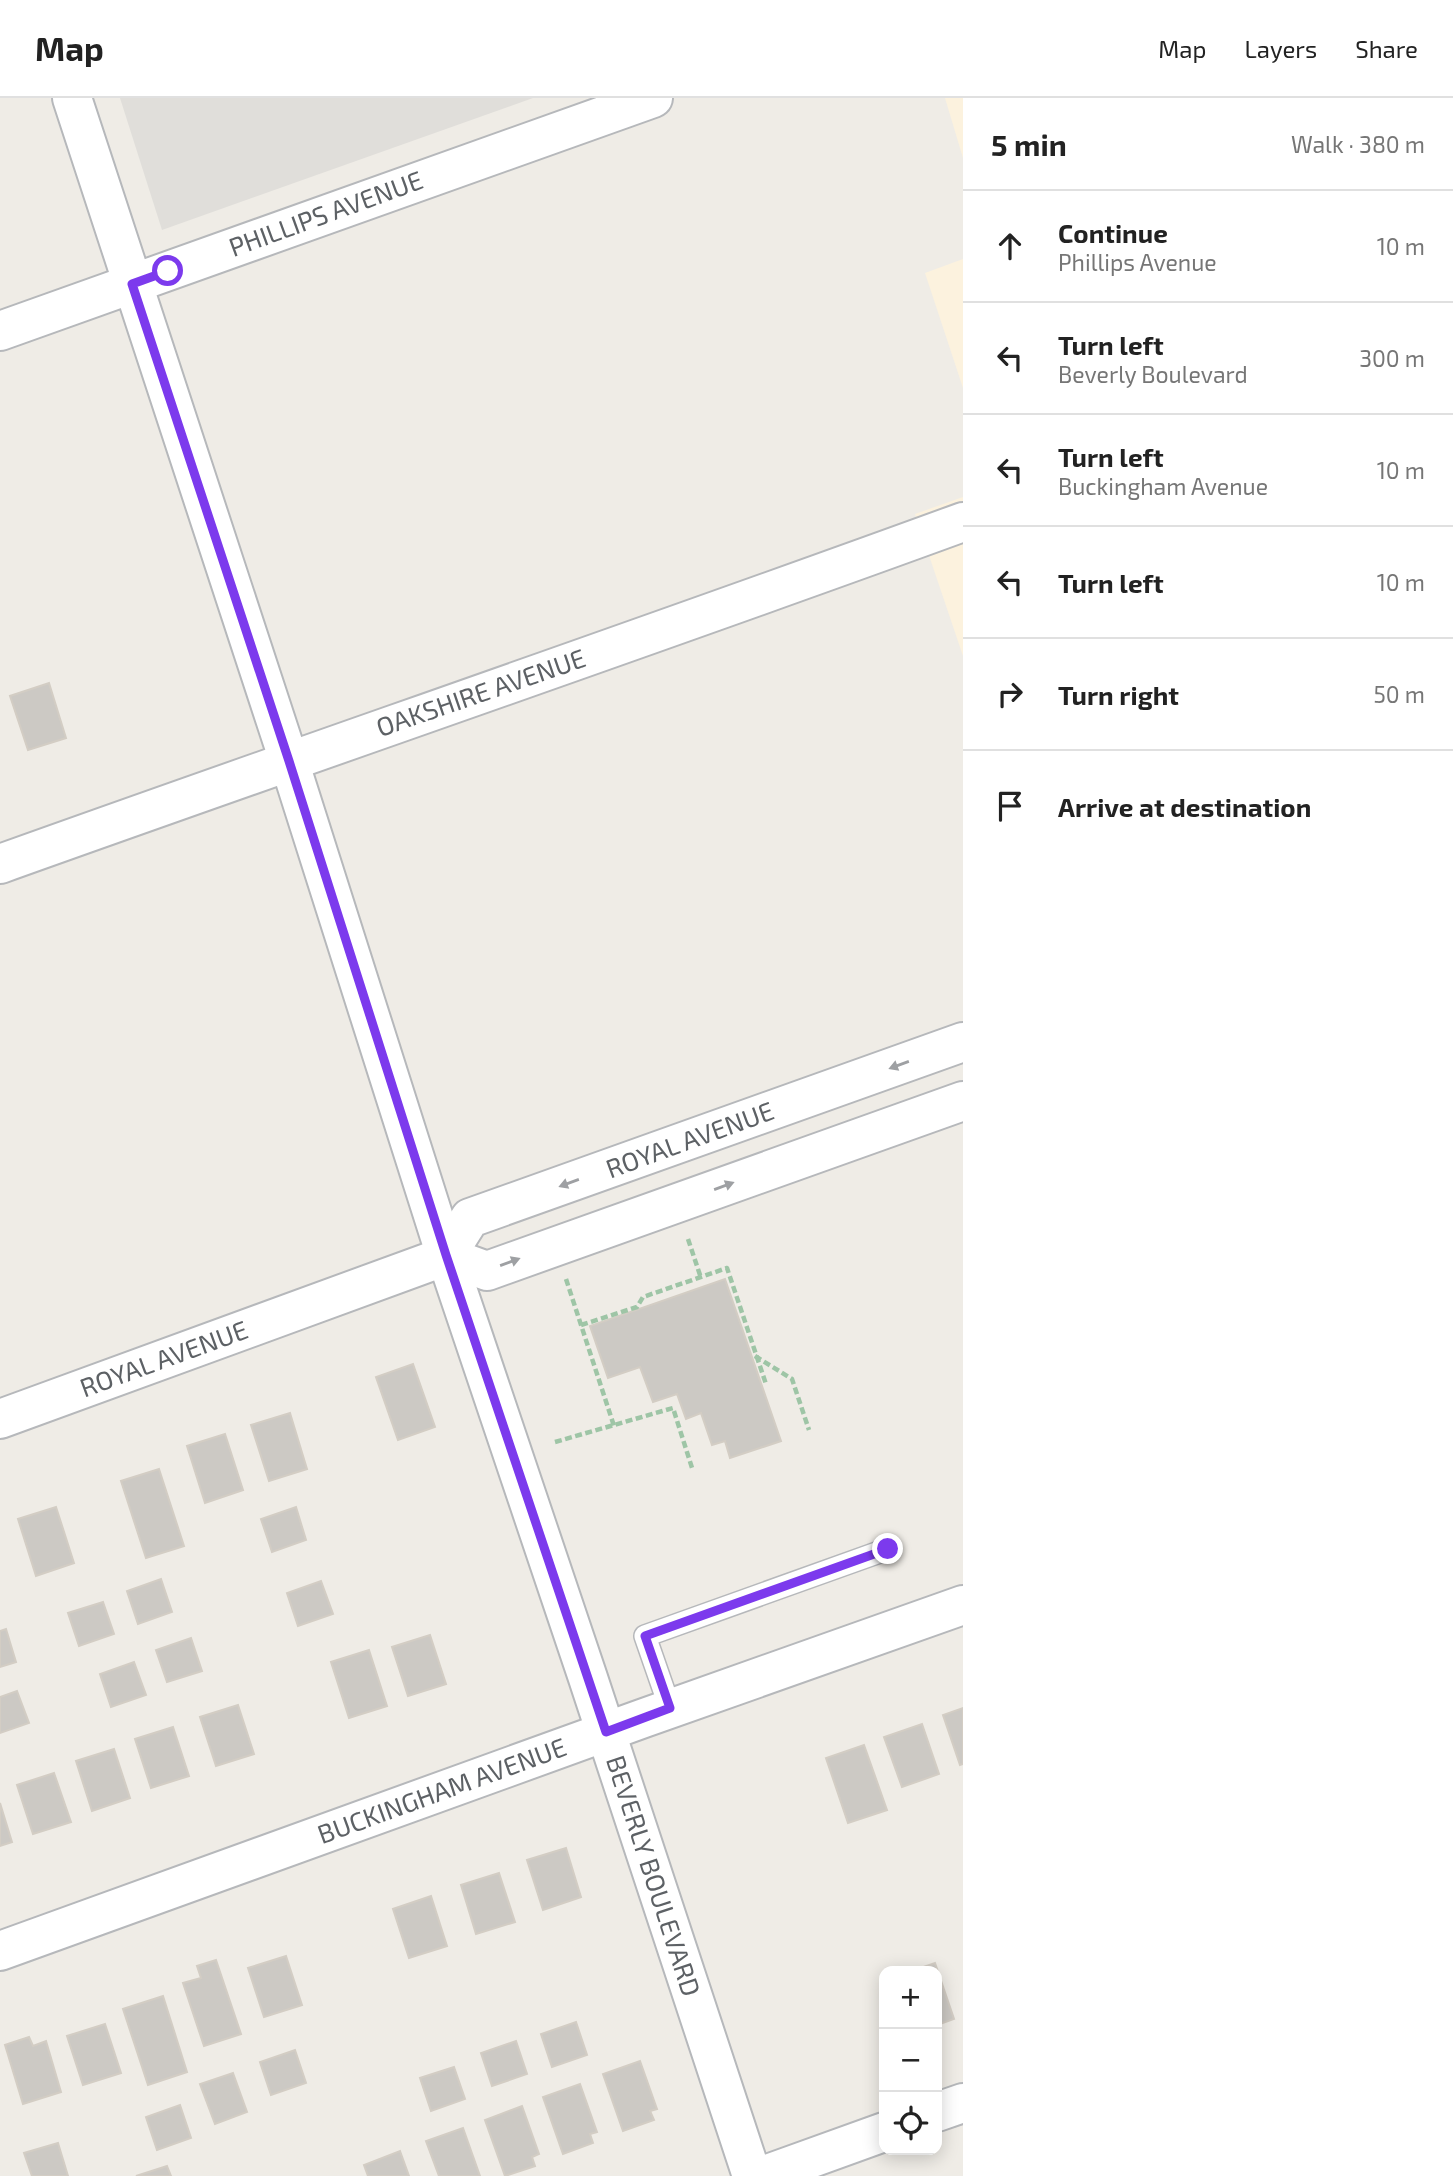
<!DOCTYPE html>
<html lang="en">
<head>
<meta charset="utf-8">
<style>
	body { margin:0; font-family:"Exo 2",sans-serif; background:#f6f6f6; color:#222 }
	.controls { position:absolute; right:21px; bottom:21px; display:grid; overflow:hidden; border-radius:14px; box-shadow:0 4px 18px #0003 }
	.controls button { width:63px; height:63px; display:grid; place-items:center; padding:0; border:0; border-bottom:2px solid #e0e0e0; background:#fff; color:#222; font:35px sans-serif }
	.stop { position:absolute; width:21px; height:21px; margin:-16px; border:5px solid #7c3aed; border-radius:50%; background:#fff }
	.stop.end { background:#7c3aed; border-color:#fff; box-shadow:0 2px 7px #0008 }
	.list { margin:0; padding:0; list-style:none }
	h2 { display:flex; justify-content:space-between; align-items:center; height:91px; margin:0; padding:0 28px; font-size:30px }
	h2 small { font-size:23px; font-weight:400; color:#767676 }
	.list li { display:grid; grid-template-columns:46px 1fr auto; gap:21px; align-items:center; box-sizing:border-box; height:112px; padding:0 28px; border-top:2px solid #e0e0e0 }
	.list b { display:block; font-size:26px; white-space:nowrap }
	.list p { margin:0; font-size:23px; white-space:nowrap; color:#767676 }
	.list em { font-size:23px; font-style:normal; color:#767676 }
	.icon { flex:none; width:38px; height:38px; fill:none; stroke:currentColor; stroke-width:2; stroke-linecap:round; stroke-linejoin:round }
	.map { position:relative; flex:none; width:963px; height:2078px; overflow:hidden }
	header { display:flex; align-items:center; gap:42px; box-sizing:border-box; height:98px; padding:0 35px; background:#fff; border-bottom:2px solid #e0e0e0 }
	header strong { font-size:33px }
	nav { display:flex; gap:38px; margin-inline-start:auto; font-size:24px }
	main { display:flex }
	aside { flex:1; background:#fff }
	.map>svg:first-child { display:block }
</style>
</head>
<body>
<header>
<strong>Map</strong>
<nav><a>Map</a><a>Layers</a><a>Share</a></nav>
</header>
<main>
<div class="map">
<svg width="963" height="2078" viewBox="0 0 963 2078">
	<rect width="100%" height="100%" fill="#efece6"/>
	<g fill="#fcf2de">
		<path d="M945 0H963V60Z"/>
		<path d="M963 161V290L925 175Z"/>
		<path d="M963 399V558L915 416Z"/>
	</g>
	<path fill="#e0deda" d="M120 0H533L162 132Z"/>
	<g fill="#ccc9c4" stroke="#d3cdc4" stroke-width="2">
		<path d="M49 585 66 640 28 652 10 598Z"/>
		<path d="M725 1181 781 1343 730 1360 725 1343 712 1347 701 1315 686 1321 677 1296 653 1304 640 1269 608 1280 590 1228Z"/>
		<path d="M413 1266 435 1329 398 1342 376 1279Z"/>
		<path d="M290 1315 307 1371 269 1383 251 1327Z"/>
		<path d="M225 1336 243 1392 205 1405 187 1348Z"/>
		<path d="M159 1371 184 1448 146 1460 121 1383Z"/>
		<path d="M56 1409 74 1465 36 1478 18 1421Z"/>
		<path d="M296 1409 306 1442 272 1454 261 1421Z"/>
		<path d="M161 1481 172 1514 138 1526 127 1493Z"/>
		<path d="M321 1483 333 1516 298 1528 287 1495Z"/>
		<path d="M103 1504 114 1536 79 1548 68 1515Z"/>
		<path d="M6 1531 16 1564 0 1569V1533Z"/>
		<path d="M430 1537 446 1586 408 1598 392 1549Z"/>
		<path d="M191 1540 202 1573 167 1584 156 1552Z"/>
		<path d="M369 1552 387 1608 349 1620 331 1564Z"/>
		<path d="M134 1564 146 1597 111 1609 100 1576Z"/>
		<path d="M17 1593 29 1625 0 1635V1599Z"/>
		<path d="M238 1607 254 1656 216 1668 200 1619Z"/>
		<path d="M963 1610V1666L960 1667 943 1617Z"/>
		<path d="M922 1626 939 1676 902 1689 884 1639Z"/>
		<path d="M173 1629 189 1678 151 1690 135 1641Z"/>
		<path d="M864 1647 887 1712 848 1725 826 1660Z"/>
		<path d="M114 1651 130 1700 92 1713 76 1663Z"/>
		<path d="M54 1675 71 1724 33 1736 17 1687Z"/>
		<path d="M0 1705 12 1744 0 1748Z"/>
		<path d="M566 1750 581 1799 543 1812 527 1762Z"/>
		<path d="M499 1775 515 1824 476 1836 461 1787Z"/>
		<path d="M431 1798 447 1848 409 1860 393 1811Z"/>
		<path d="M286 1858 302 1907 264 1919 248 1870Z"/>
		<path d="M216 1862 241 1936 204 1948 183 1885 201 1880 197 1868Z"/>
		<path d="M935 1865 954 1921 937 1927V1873H912Z"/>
		<path d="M163 1898 187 1974 148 1987 123 1911Z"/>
		<path d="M576 1924 587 1957 552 1969 541 1936Z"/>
		<path d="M105 1926 121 1975 83 1987 67 1938Z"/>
		<path d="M29 1939 33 1948 46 1943 61 1994 23 2006 5 1947Z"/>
		<path d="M516 1943 527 1976 492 1988 481 1955Z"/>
		<path d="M295 1952 306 1985 271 1997 260 1964Z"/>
		<path d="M640 1963 657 2011 650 2013 654 2022 623 2033 603 1976Z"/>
		<path d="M454 1969 465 2001 431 2013 420 1980Z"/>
		<path d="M233 1975 247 2014 215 2026 200 1986Z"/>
		<path d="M580 1986 597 2034 590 2036 593 2045 563 2056 543 1999Z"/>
		<path d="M180 2007 191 2040 157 2052 146 2019Z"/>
		<path d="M522 2008 539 2056 532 2059 535 2068 505 2078 485 2022Z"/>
		<path d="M463 2030 480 2078H439L426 2043Z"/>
		<path d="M58 2045 68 2078H32L24 2055Z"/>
		<path d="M400 2053 409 2078H368L364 2067Z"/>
		<path d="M167 2068 171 2078H136Z"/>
	</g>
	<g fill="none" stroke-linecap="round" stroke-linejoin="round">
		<defs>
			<path id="lane" d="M670 1610 645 1538 888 1451"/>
			<g id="street">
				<path d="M72 0 289 663 446 1158 588 1580 752 2078"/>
				<path d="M0 233 653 0"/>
				<path d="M0 766C321 651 643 541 963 424"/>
				<path d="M446 1158 487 1173 963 1003"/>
				<path d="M0 1321 446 1158 470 1120 963 944"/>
				<path d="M0 1853 644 1620 963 1507"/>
				<path d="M937 2014 963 2005"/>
				<path d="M762 2078 884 2034"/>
			</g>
		</defs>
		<use href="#lane" stroke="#b6b8bb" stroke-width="24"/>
		<use href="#street" stroke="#b6b8bb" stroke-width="42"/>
		<g stroke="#9ec5a6" stroke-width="4.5" stroke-dasharray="7 3.5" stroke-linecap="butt">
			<path d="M688 1141 701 1180"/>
			<path d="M566 1181 614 1328"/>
			<path d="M581 1227 637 1209 643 1199 727 1170 766 1286"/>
			<path d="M755 1258 792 1281 809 1332"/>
			<path d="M555 1344 673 1310 693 1373"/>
		</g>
		<use href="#lane" stroke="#fff" stroke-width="21"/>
		<use href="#street" stroke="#fff" stroke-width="38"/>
	</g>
	<defs><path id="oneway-solid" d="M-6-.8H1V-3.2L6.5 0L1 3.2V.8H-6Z" transform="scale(1.75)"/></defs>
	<g fill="#9ea0a3">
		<use href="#oneway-solid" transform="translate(899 967) rotate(160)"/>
		<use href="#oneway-solid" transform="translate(569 1085) rotate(160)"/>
		<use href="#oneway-solid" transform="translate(724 1088) rotate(-20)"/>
		<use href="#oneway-solid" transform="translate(510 1164) rotate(-20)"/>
	</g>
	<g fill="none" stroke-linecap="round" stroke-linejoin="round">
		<path stroke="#7c3aed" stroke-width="9" d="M168 173 132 186 289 663 446 1157 606 1634 670 1610 645 1538 888 1451"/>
	</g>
	<g text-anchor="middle" stroke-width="6" stroke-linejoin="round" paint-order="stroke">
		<g font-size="26" fill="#5d6165" stroke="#fff">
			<text transform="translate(326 116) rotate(-20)" y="9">PHILLIPS AVENUE</text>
			<text transform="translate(481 595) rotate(-19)" y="9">OAKSHIRE AVENUE</text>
			<text transform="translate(690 1042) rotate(-20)" y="9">ROYAL AVENUE</text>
			<text transform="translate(164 1261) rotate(-20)" y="9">ROYAL AVENUE</text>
			<text transform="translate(442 1693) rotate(-20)" y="9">BUCKINGHAM AVENUE</text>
			<text transform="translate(653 1778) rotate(72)" y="9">BEVERLY BOULEVARD</text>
		</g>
	</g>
</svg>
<div class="controls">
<button>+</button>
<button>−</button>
<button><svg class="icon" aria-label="locate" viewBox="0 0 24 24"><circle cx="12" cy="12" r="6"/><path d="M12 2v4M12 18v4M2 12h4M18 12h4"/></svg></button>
</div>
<div class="stop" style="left:168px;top:173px"></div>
<div class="stop end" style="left:888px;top:1451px"></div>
</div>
<aside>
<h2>5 min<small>Walk · 380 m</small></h2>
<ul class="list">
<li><svg class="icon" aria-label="ahead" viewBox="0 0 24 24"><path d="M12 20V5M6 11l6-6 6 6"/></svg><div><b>Continue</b><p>Phillips Avenue</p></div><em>10 m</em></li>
<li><svg class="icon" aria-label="left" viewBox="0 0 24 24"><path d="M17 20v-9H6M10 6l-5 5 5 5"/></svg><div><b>Turn left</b><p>Beverly Boulevard</p></div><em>300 m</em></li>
<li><svg class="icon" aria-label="left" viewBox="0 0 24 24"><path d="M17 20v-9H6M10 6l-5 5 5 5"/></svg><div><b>Turn left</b><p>Buckingham Avenue</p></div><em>10 m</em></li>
<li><svg class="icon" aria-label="left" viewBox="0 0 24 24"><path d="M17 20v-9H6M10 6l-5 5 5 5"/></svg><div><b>Turn left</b></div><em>10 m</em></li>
<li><svg class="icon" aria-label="right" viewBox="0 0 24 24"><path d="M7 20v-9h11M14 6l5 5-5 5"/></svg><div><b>Turn right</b></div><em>50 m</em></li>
<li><svg class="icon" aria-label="arrive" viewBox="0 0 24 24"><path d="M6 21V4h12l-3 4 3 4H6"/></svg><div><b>Arrive at destination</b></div></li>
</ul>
</aside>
</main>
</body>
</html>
